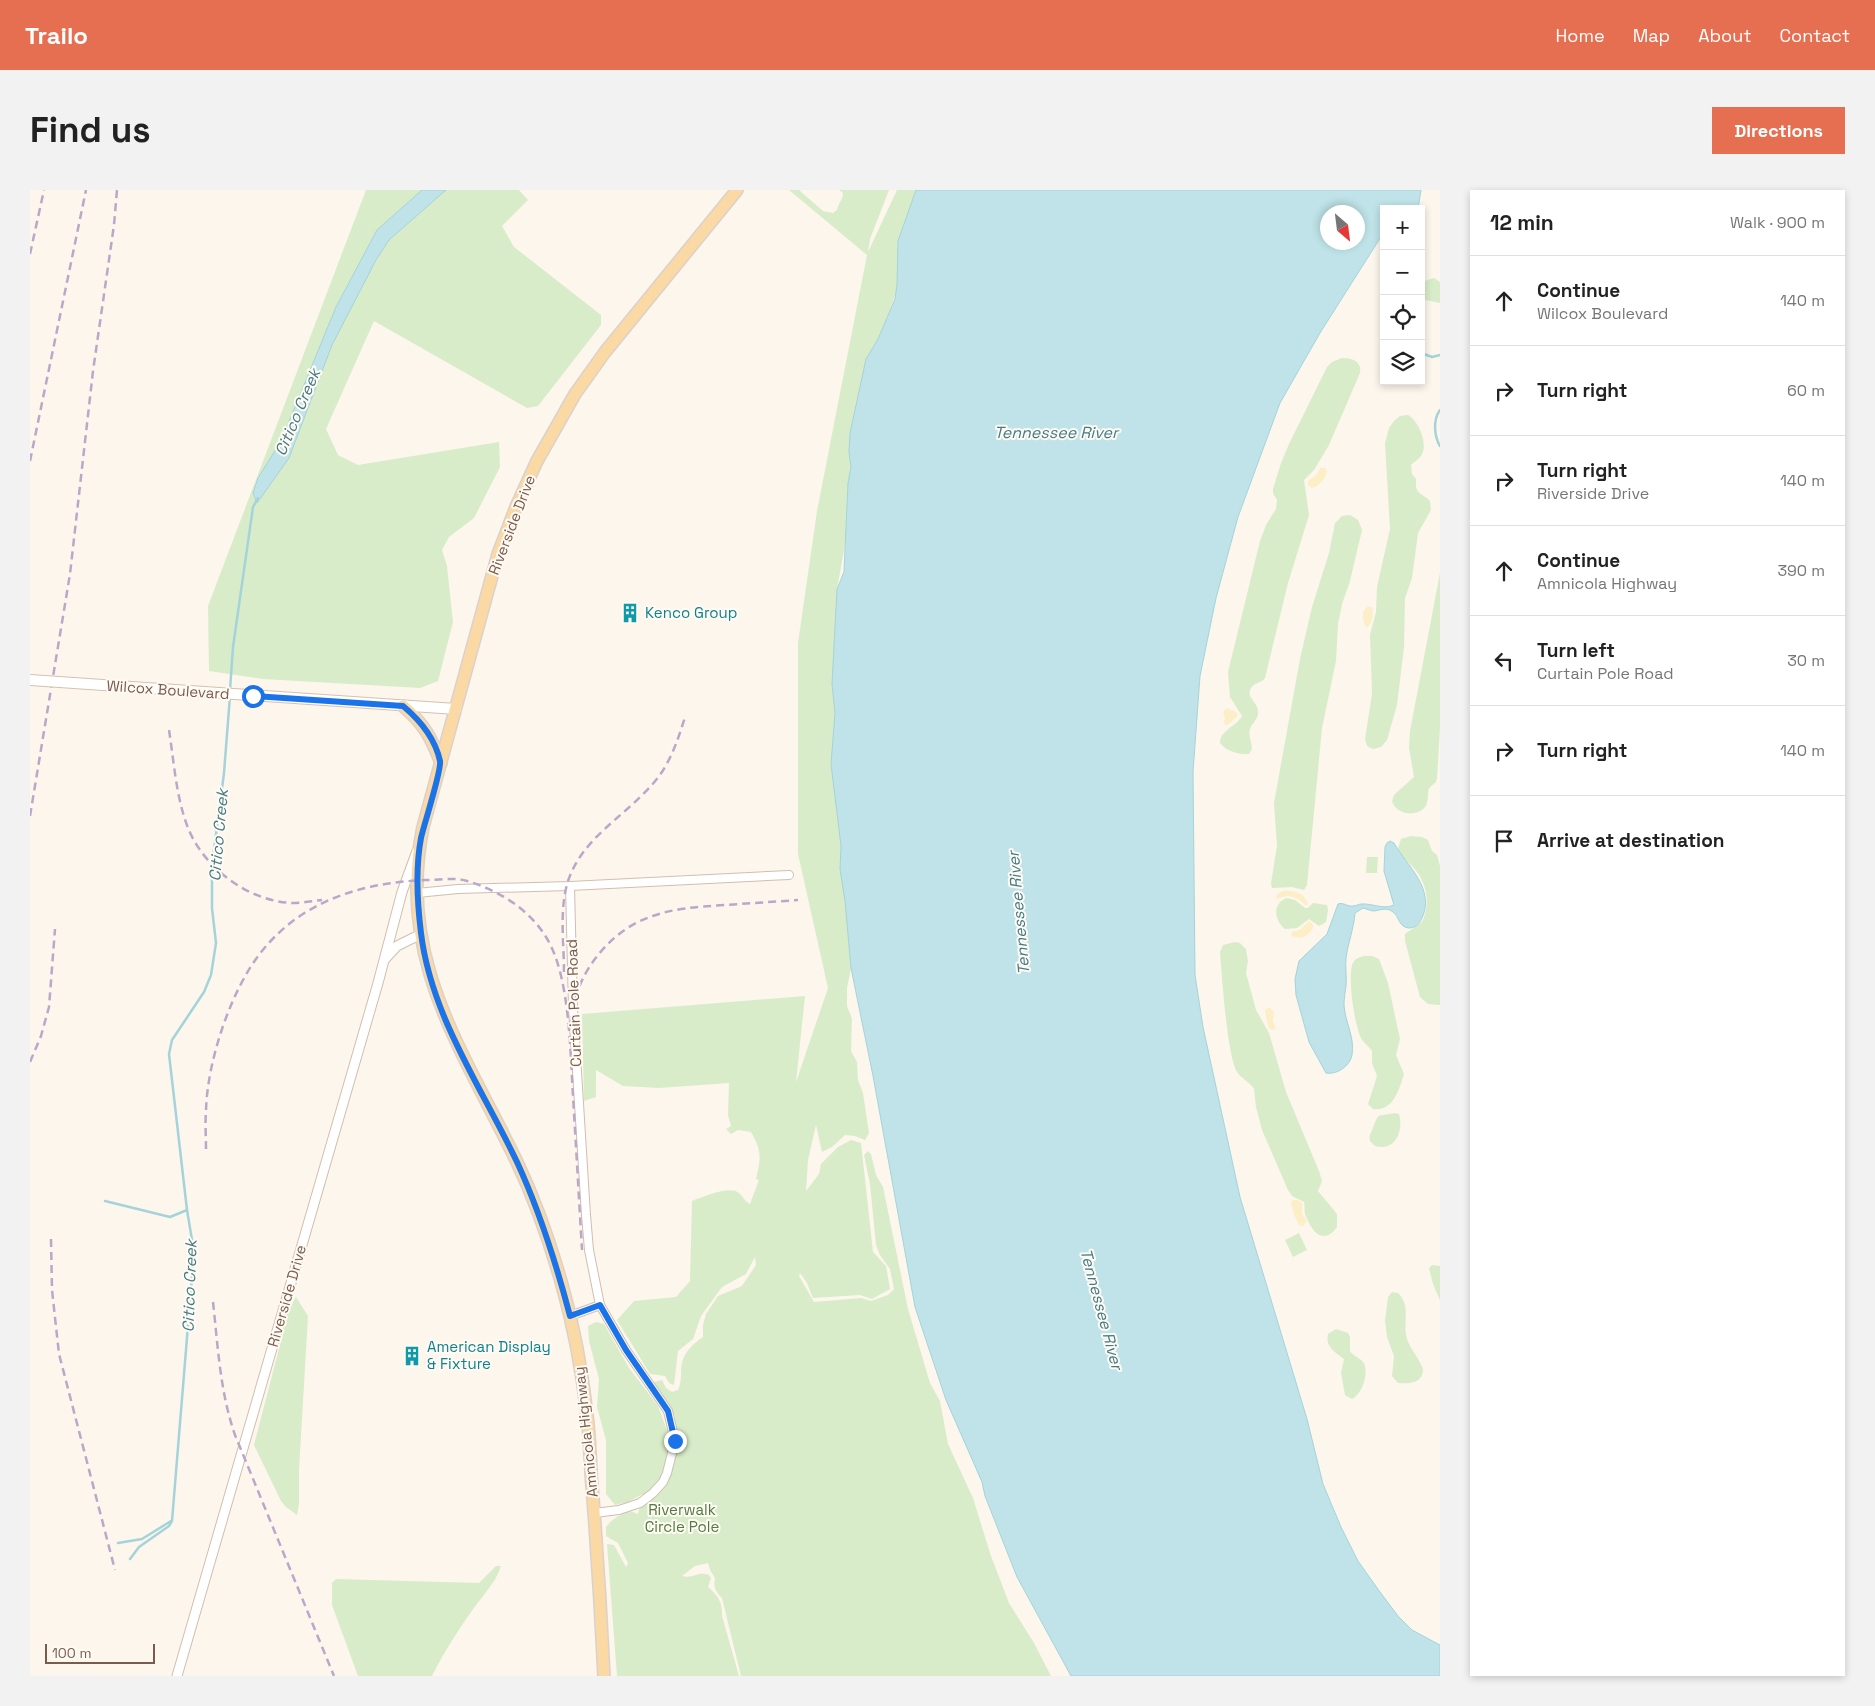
<!DOCTYPE html>
<html lang="en">
<head>
<meta charset="utf-8">
<style>
	body { margin:0; font-family:"Space Grotesk",sans-serif; background:#f2f2f2; color:#222 }
	.controls { position:absolute; right:15px; top:15px; display:grid; overflow:hidden; border-radius:0px; box-shadow:0 2px 8px #0003 }
	.controls button { width:45px; height:45px; display:grid; place-items:center; padding:0; border:0; border-bottom:1px solid #e0e0e0; background:#fff; color:#222; font:25px sans-serif }
	.compass { position:absolute; left:1290px; top:15px; width:45px; height:45px; border-radius:50%; background:#fff; box-shadow:0 2px 8px #0003; rotate:152deg }
	.scale { position:absolute; left:15px; bottom:12px; width:110px; box-sizing:border-box; padding-left:5px; border:2px solid #7a5c4d; border-top:0; font-size:14px; line-height:18px; white-space:nowrap; color:#7a5c4d; -webkit-text-stroke:4px #fffaf3; paint-order:stroke }
	.stop { position:absolute; width:15px; height:15px; margin:-11px; border:4px solid #1a73e8; border-radius:50%; background:#fff }
	.stop.end { background:#1a73e8; border-color:#fff; box-shadow:0 1px 5px #0008 }
	.list { margin:0; padding:0; list-style:none }
	h2 { display:flex; justify-content:space-between; align-items:center; height:65px; margin:0; padding:0 20px; font-size:21px }
	h2 small { font-size:16px; font-weight:400; color:#767676 }
	.list li { display:grid; grid-template-columns:32px 1fr auto; gap:15px; align-items:center; box-sizing:border-box; height:90px; padding:0 20px; border-top:1px solid #e0e0e0 }
	.list b { display:block; font-size:19px; white-space:nowrap }
	.list p { margin:0; font-size:16px; white-space:nowrap; color:#767676 }
	.list em { font-size:16px; font-style:normal; color:#767676 }
	.icon { flex:none; width:28px; height:28px; fill:none; stroke:currentColor; stroke-width:2; stroke-linecap:round; stroke-linejoin:round }
	.map { position:relative; flex:none; width:1410px; height:1486px; overflow:hidden; border-radius:0px }
	header { display:flex; align-items:center; gap:30px; box-sizing:border-box; height:70px; padding:0 25px; background:#e76f51; color:#fff }
	header strong { font-size:24px }
	nav { display:flex; gap:28px; margin-inline-start:auto; font-size:18px }
	.intro { display:flex; align-items:center; justify-content:space-between; box-sizing:border-box; height:120px; padding:0 30px }
	h1 { margin:0; font-size:35px }
	.button { padding:12px 22px; border-radius:0px; background:#e76f51; color:#fff; font-size:18px; font-weight:700 }
	main { display:flex; gap:30px; padding:0 30px }
	aside { flex:1; background:#fff; border-radius:0px; box-shadow:0 2px 8px #0003 }
	.map>svg:first-child { display:block }
</style>
</head>
<body>
<header>
<strong>Trailo</strong>
<nav><a>Home</a><a>Map</a><a>About</a><a>Contact</a></nav>
</header>
<div class="intro"><h1>Find us</h1><a class="button">Directions</a></div>
<main>
<div class="map">
<svg width="1410" height="1486" viewBox="0 0 1410 1486">
	<rect width="100%" height="100%" fill="#fdf6ec"/>
	<g fill="#d8ecc9">
		<path d="M336 0H489L498 10 472 36 484 57 571 125V135L508 216 497 218 344 131 296 239 308 265 328 275 469 252 470 277 444 328 419 347 412 360 417 376 423 432 408 491 390 498 233 489 179 481 178 416Z"/>
		<path d="M759 0H769L793 21 803 23 807 20C808 14 813 9 813 3L809 0H859L840 49 838 62 867 0H904L855 133 807 399 811 656 821 778 817 798V816L822 829 821 861 827 872 828 890 833 903 839 943 835 950 825 946 815 945 802 957 792 962 786 935 778 970 776 1001 789 984 791 974 808 957 821 950 831 953 843 1062 856 1076 860 1099 842 1109 830 1105 783 1108 777 1093 770 1083 769 1086 784 1112 831 1108 841 1111 858 1105 864 1099 860 1079 850 1065 846 1055 840 994 834 965 838 961 841 964 846 985 853 997 878 1119 900 1193 910 1211 918 1254 943 1308 961 1366 979 1413 1004 1453 1021 1486H711L692 1408C686 1402 683 1398 685 1388L680 1380 678 1373 665 1376 652 1386C663 1389 668 1381 679 1385L681 1388 678 1397C688 1405 693 1414 692 1426L709 1486H587L577 1354 584 1355 596 1377 598 1373 588 1353 576 1346V1337C583 1328 590 1325 600 1321L608 1324 613 1304 598 1312 585 1315 576 1304V1250L567 1217 569 1189 559 1151 558 1136 566 1132 574 1134 599 1178 628 1216 638 1243 645 1226 624 1192 632 1190 636 1198 642 1202 648 1200C651 1193 651 1188 651 1180 652 1164 660 1156 673 1147V1135L676 1124 688 1106 712 1096 726 1075 725 1067 716 1084 692 1097 671 1126 663 1149 648 1161 644 1195 639 1193 635 1186 620 1184 587 1130 604 1111 646 1107 660 1091 662 1011C673 1007 700 995 709 1003 714 1007 714 1011 720 1014L729 990 726 989C731 968 732 961 721 942L708 940 701 944 696 939 701 936 698 925 699 893 629 898 593 896 566 880V907L554 911 552 824 775 806 766 892 798 798 768 664V453L787 321 837 65Z"/>
		<path d="M1404 88 1410 92V113L1391 109V95L1397 90Z"/>
		<path d="M1312 168C1322 168 1332 171 1330 183L1299 255 1284 280 1274 290 1279 325 1258 393 1235 488C1231 494 1223 492 1220 500 1217 508 1228 513 1228 521 1229 529 1222 533 1220 539 1218 546 1222 553 1222 559L1219 564C1209 565 1196 561 1190 553 1190 540 1206 537 1212 526L1200 507 1198 482 1230 351 1236 335 1246 319 1247 310 1243 303V299L1251 273 1259 254 1297 177 1302 172Z"/>
		<path d="M1378 225C1388 230 1398 253 1392 264 1390 269 1385 271 1381 275L1382 284 1386 289C1385 306 1390 301 1400 311L1401 320 1388 343 1382 388 1375 408 1374 457 1367 515 1357 550 1351 557 1343 559 1337 556 1335 549 1342 504 1340 445 1346 422 1347 397 1360 339 1355 253 1359 238 1364 231 1370 226Z"/>
		<path d="M1320 325 1328 330 1332 340 1320 391 1312 414 1308 434 1306 471 1292 538 1277 695 1274 700 1262 697 1242 698 1241 693 1247 656 1244 613 1270 469 1282 417 1299 363 1305 333 1312 326Z"/>
		<path d="M1410 383V538L1407 588 1406 592 1399 598C1397 604 1399 612 1395 617 1386 628 1365 624 1362 611L1364 605 1384 587 1379 558 1380 541Z"/>
		<path d="M1381 646 1392 647 1398 650 1402 661 1407 665 1410 676V815H1408L1398 814 1390 807 1375 751V744L1392 732C1401 714 1397 692 1383 677 1377 670 1371 666 1368 658L1371 649Z"/>
		<path d="M1337 667H1348L1347 683H1336Z"/>
		<path d="M1257 708 1265 710 1275 718H1278L1283 713 1297 715 1298 720 1296 732 1289 736 1279 729 1267 738 1255 739C1244 730 1242 713 1257 708Z"/>
		<path d="M1205 752 1210 753 1216 759 1218 771 1216 783 1226 820 1239 843 1256 902 1289 981 1292 991 1288 1001 1307 1024V1037C1292 1057 1281 1040 1275 1024 1274 1020 1275 1016 1274 1012L1262 1006 1258 1000 1232 940 1226 917 1224 899C1220 892 1212 889 1207 882 1197 865 1192 785 1190 762L1193 755Z"/>
		<path d="M1334 766H1342L1349 769 1358 793 1370 849 1366 865 1374 884C1369 900 1363 922 1343 919L1338 914 1347 886 1342 873V861C1338 855 1332 852 1330 846 1324 831 1318 789 1322 775 1324 769 1329 767 1334 766Z"/>
		<path d="M1365 923 1369 924C1374 941 1365 962 1345 956L1340 951C1339 946 1340 945 1342 940 1350 921 1345 927 1365 923Z"/>
		<path d="M1269 1043 1277 1060 1263 1067 1255 1050Z"/>
		<path d="M1402 1075 1410 1076V1110L1403 1094 1399 1078Z"/>
		<path d="M1362 1102 1368 1103C1380 1115 1374 1129 1376 1144 1377 1156 1389 1167 1393 1179 1393 1193 1380 1194 1368 1193L1362 1186 1364 1166 1357 1147 1355 1131 1358 1107Z"/>
		<path d="M266 1107 278 1126 269 1280V1314L267 1325 256 1317 251 1311 224 1255 259 1120Z"/>
		<path d="M1306 1139 1318 1143 1320 1147V1161C1323 1166 1329 1167 1333 1172 1340 1181 1332 1205 1322 1209L1315 1205 1311 1183 1314 1169C1305 1162 1295 1157 1298 1144Z"/>
		<path d="M466 1376H471C466 1393 451 1407 441 1422 427 1442 413 1464 402 1486H328L302 1415V1393L306 1389 449 1393Z"/>
	</g>
	<g fill="#fcefc7">
		<path d="M1290 278H1295L1297 281C1296 289 1289 296 1282 298L1278 295V291L1287 284Z"/>
		<path d="M1338 416 1342 417C1344 423 1342 435 1336 438 1333 431 1330 422 1338 416Z"/>
		<path d="M1196 518 1206 522 1208 526 1196 536 1194 533 1195 528 1193 522Z"/>
		<path d="M1253 701C1264 700 1276 703 1278 715H1275C1266 707 1259 703 1248 709L1246 708 1247 704Z"/>
		<path d="M1279 731 1283 734V738C1278 746 1271 751 1261 745L1262 742 1271 739Z"/>
		<path d="M1239 817 1244 822 1243 831 1246 838 1243 840 1239 839 1235 822V820Z"/>
		<path d="M1263 1010H1268L1272 1013V1024L1277 1031 1273 1036 1269 1035 1264 1025 1261 1012Z"/>
	</g>
	<g fill="#bfe3e8" stroke="#a5d3da" fill-rule="evenodd">
		<path d="M392 0H416L359 50 346 70 302 155 259 268 227 313 223 303 228 288 251 251 306 117 347 40Z"/>
		<path d="M886 0H1391L1388 19H1354V42L1290 143 1250 213 1208 327 1186 408 1170 486 1163 582 1165 785 1173 837 1210 1007 1277 1229 1293 1294 1311 1337 1328 1371 1350 1402 1368 1426 1382 1440 1410 1455V1486H1041L987 1387 955 1306 952 1292 916 1210 885 1117 843 886 821 778 815 711 810 679 811 656 801 574 805 523 802 494 807 399 814 382 818 293 821 277 819 262 820 243 836 169 848 149 865 109 867 95 868 51ZM1328 22V52H1298V22Z"/>
		<path d="M1360 651 1364 653C1377 676 1407 700 1391 730 1389 735 1384 738 1379 738 1368 737 1370 727 1363 722 1357 717 1351 720 1344 721 1341 721 1337 719 1333 718L1325 723C1324 738 1318 753 1316 768 1315 777 1317 787 1316 796 1315 802 1314 809 1314 815 1315 832 1325 847 1322 865 1320 876 1307 885 1296 883L1279 852 1266 805 1265 789 1269 771 1297 744 1308 714C1314 712 1317 717 1323 716 1326 716 1329 714 1331 714 1342 713 1353 720 1364 715L1354 681 1355 657 1357 653Z"/>
	</g>
	<g fill="none" stroke-linecap="round" stroke-linejoin="round">
		<g stroke="#a5d3da" stroke-width="2.5">
			<path d="M1391 163 1402 167 1410 165"/>
			<path d="M1410 220C1403 229 1404 246 1410 256"/>
			<path d="M200 500 203 457 223 317 228 308"/>
			<path d="M75 1011 140 1027 157 1020"/>
			<path d="M88 1353 112 1349 141 1331"/>
			<path d="M100 1369 109 1357 139 1336 142 1331 164 1062 157 1020 139 864 142 850 174 802 181 785 186 753 182 718V675L194 583 200 506"/>
		</g>
		<defs>
			<g id="minor">
				<path d="M387 703 428 699 540 696 759 685"/>
				<path d="M540 1126 570 1115 559 1060 556 1025 543 818 540 696"/>
				<path d="M564 1323 589 1320 610 1313 623 1303 633 1292 637 1283 645 1251 638 1221 596 1160 570 1115"/>
			</g>
			<g id="tertiary">
				<path d="M355 769 367 756 391 744"/>
				<path d="M147 1486 348 793 372 702 387 661"/>
			</g>
			<path id="secondary" d="M160 501 426 519"/>
			<g id="primary">
				<path d="M373 516C394 534 401 547 411 573"/>
				<path d="M574 1486C571 1423 567 1359 562 1296 560 1272 560 1248 557 1225 552 1181 544 1137 532 1095 520 1052 505 1010 486 970 432 859 366 768 393 637L468 364 486 317 507 271 545 204 575 162 707 0"/>
			</g>
		</defs>
		<use href="#minor" stroke="#d1beb0" stroke-width="10"/>
		<use href="#tertiary" stroke="#d1beb0" stroke-width="11"/>
		<use href="#secondary" stroke="#d6c0b0" stroke-width="12"/>
		<use href="#primary" stroke="#dad1cd" stroke-width="14"/>
		<use href="#minor" stroke="#fff" stroke-width="8"/>
		<use href="#tertiary" stroke="#fff" stroke-width="9"/>
		<use href="#secondary" stroke="#fff" stroke-width="10"/>
		<use href="#primary" stroke="#fbd9a5" stroke-width="11"/>
		<g stroke="#b9a8c9" stroke-width="2.5" stroke-dasharray="8 5" stroke-linecap="butt">
			<path d="M0 64 14 0"/>
			<path d="M0 271 56 0"/>
			<path d="M139 540C144 572 146 607 158 638 174 678 218 711 262 713 272 713 282 711 292 710"/>
			<path d="M0 626 40 384 63 181 84 35 87 0"/>
			<path d="M534 782C534 752 529 720 538 691 552 649 592 628 620 597 639 577 647 553 655 527"/>
			<path d="M541 834C542 813 549 793 560 776 595 724 638 718 696 715 720 713 744 712 768 710"/>
			<path d="M0 872 11 846 19 817 25 739"/>
			<path d="M176 959C176 947 175 934 176 921 177 872 201 799 232 761 273 710 332 693 395 690 409 690 424 687 437 691 468 700 499 719 516 747 540 785 540 860 543 906 546 957 549 1008 552 1060"/>
			<path d="M21 1049 22 1100 29 1164 85 1380"/>
			<path d="M183 1112C188 1157 190 1202 205 1245L304 1486"/>
		</g>
		<defs>
			<path id="secondary-bridge" d="M0 490 160 501"/>
		</defs>
		<use href="#secondary-bridge" stroke="#d6c0b0" stroke-width="12" stroke-linecap="butt"/>
		<use href="#secondary-bridge" stroke="#fff" stroke-width="10"/>
	</g>
	<g fill="none" stroke-linecap="round" stroke-linejoin="round">
		<path stroke="#1a73e8" stroke-width="6" d="M223 506 373 516C391 531 405 548 410 571 412 580 394 634 391 648 385 680 387 711 391 743 401 826 452 898 487 972 510 1022 526 1073 540 1126L570 1115 596 1160 638 1221 645 1251"/>
	</g>
	<defs>
		<symbol id="building-bare" viewBox="-9 -9 18 18"><path d="M-4-6H4V6H1V3H-1V6H-4ZM-2.5-4.3h1.7v1.8h-1.7ZM.8-4.3h1.7v1.8H.8ZM-2.5-1h1.7V.8h-1.7ZM.8-1h1.7V.8H.8Z" fill="#0f9aa8" stroke="#fffaf3" stroke-width="2.5" paint-order="stroke"/></symbol>
	</defs>
	<g fill-rule="evenodd">
		<use href="#building-bare" x="586" y="409" width="28" height="28"/>
		<use href="#building-bare" x="368" y="1152" width="28" height="28"/>
	</g>
	<g text-anchor="middle" stroke-width="4" stroke-linejoin="round" paint-order="stroke">
		<g font-size="15" fill="#7a5c4d" stroke="#fffaf3">
			<text transform="translate(482 335) rotate(-69)" y="5">Riverside Drive</text>
			<text transform="translate(138 500) rotate(4)" y="5">Wilcox Boulevard</text>
			<text transform="translate(544 813) rotate(-92)" y="5">Curtain Pole Road</text>
			<text transform="translate(257 1106) rotate(-74)" y="5">Riverside Drive</text>
			<text transform="translate(556 1242) rotate(-96)" y="5">Amnicola Highway</text>
		</g>
		<g font-size="15" fill="#0d838f" stroke="#fffaf3" text-anchor="start">
			<text x="615" y="428">Kenco Group</text>
			<text x="397" y="1162">American Display<tspan x="397" dy="17">&amp; Fixture</tspan></text>
		</g>
		<g font-size="15" fill="#537a41" stroke="#fffaf3">
			<text x="652" y="1325">Riverwalk<tspan x="652" dy="17">Circle Pole</tspan></text>
		</g>
		<g font-size="16" font-style="italic" fill="#437c86" stroke="#fffaf3">
			<text transform="translate(267 222) rotate(-67)" y="6">Citico Creek</text>
			<text x="1026" y="248">Tennessee River</text>
			<text transform="translate(188 645) rotate(-85)" y="6">Citico Creek</text>
			<text transform="translate(988 723) rotate(-95)" y="6">Tennessee River</text>
			<text transform="translate(159 1096) rotate(-88)" y="6">Citico Creek</text>
			<text transform="translate(1072 1119) rotate(75)" y="6">Tennessee River</text>
		</g>
	</g>
</svg>
<div class="controls">
<button>+</button>
<button>−</button>
<button><svg class="icon" aria-label="locate" viewBox="0 0 24 24"><circle cx="12" cy="12" r="6"/><path d="M12 2v4M12 18v4M2 12h4M18 12h4"/></svg></button>
<button><svg class="icon" aria-label="layers" viewBox="0 0 24 24"><path d="M12 4l9 5-9 5-9-5zM3 14l9 5 9-5"/></svg></button>
</div>
<svg class="compass" viewBox="-18 -18 36 36"><path d="M0-13l5 13h-10z" fill="#e53935"/><path d="M0 13l5-13h-10z" fill="#767676"/></svg>
<div class="scale">100 m</div>
<div class="stop" style="left:223px;top:506px"></div>
<div class="stop end" style="left:645px;top:1251px"></div>
</div>
<aside>
<h2>12 min<small>Walk · 900 m</small></h2>
<ul class="list">
<li><svg class="icon" aria-label="ahead" viewBox="0 0 24 24"><path d="M12 20V5M6 11l6-6 6 6"/></svg><div><b>Continue</b><p>Wilcox Boulevard</p></div><em>140 m</em></li>
<li><svg class="icon" aria-label="right" viewBox="0 0 24 24"><path d="M7 20v-9h11M14 6l5 5-5 5"/></svg><div><b>Turn right</b></div><em>60 m</em></li>
<li><svg class="icon" aria-label="right" viewBox="0 0 24 24"><path d="M7 20v-9h11M14 6l5 5-5 5"/></svg><div><b>Turn right</b><p>Riverside Drive</p></div><em>140 m</em></li>
<li><svg class="icon" aria-label="ahead" viewBox="0 0 24 24"><path d="M12 20V5M6 11l6-6 6 6"/></svg><div><b>Continue</b><p>Amnicola Highway</p></div><em>390 m</em></li>
<li><svg class="icon" aria-label="left" viewBox="0 0 24 24"><path d="M17 20v-9H6M10 6l-5 5 5 5"/></svg><div><b>Turn left</b><p>Curtain Pole Road</p></div><em>30 m</em></li>
<li><svg class="icon" aria-label="right" viewBox="0 0 24 24"><path d="M7 20v-9h11M14 6l5 5-5 5"/></svg><div><b>Turn right</b></div><em>140 m</em></li>
<li><svg class="icon" aria-label="arrive" viewBox="0 0 24 24"><path d="M6 21V4h12l-3 4 3 4H6"/></svg><div><b>Arrive at destination</b></div></li>
</ul>
</aside>
</main>
</body>
</html>
